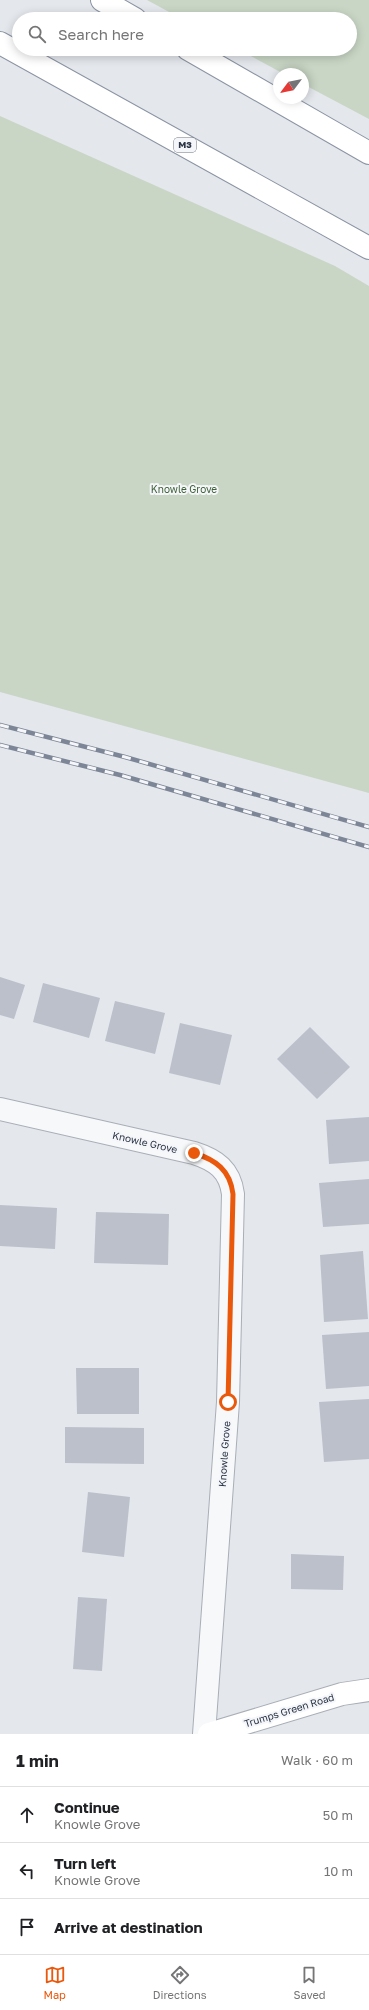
<!DOCTYPE html>
<html lang="en">
<head>
<meta charset="utf-8">
<style>
	body { margin:0; font-family:"Golos Text",sans-serif; background:#f2f2f2; color:#202124 }
	.compass { position:absolute; left:273px; top:68px; width:36px; height:36px; border-radius:50%; background:#fff; box-shadow:0 2px 10px #0003; rotate:238deg }
	.stop { position:absolute; width:12px; height:12px; margin:-9px; border:3px solid #ea580c; border-radius:50%; background:#fff }
	.stop.end { background:#ea580c; border-color:#fff; box-shadow:0 1px 4px #0008 }
	.list { margin:0; padding:0; list-style:none }
	h2 { display:flex; justify-content:space-between; align-items:center; height:52px; margin:0; padding:0 16px; font-size:17px }
	h2 small { font-size:13px; font-weight:400; color:#757577 }
	.list li { display:grid; grid-template-columns:26px 1fr auto; gap:12px; align-items:center; box-sizing:border-box; height:56px; padding:0 16px; border-top:1px solid #e0e0e0 }
	.list b { display:block; font-size:15px; white-space:nowrap }
	.list p { margin:0; font-size:13px; white-space:nowrap; color:#757577 }
	.list em { font-size:13px; font-style:normal; color:#757577 }
	.icon { flex:none; width:22px; height:22px; fill:none; stroke:currentColor; stroke-width:2; stroke-linecap:round; stroke-linejoin:round }
	.map { position:relative; flex:none; width:369px; height:1734px; overflow:hidden }
	.search { position:absolute; background:#fff; box-shadow:0 2px 10px #0003; left:12px; right:12px; top:12px; height:44px; display:flex; align-items:center; gap:10px; box-sizing:border-box; padding:0 14px; border-radius:22px; color:#757577; font-size:15px }
	.sheet { height:220px; background:#fff }
	nav { display:flex; justify-content:space-around; align-items:center; box-sizing:border-box; height:56px; border-top:1px solid #e0e0e0; background:#fff; font-size:11px; color:#757577 }
	nav a { display:grid; justify-items:center; gap:2px }
	nav .on { color:#ea580c }
	.map>svg:first-child { display:block }
</style>
</head>
<body>
<div class="map">
<svg width="369" height="1734" viewBox="0 0 369 1734">
	<rect width="100%" height="100%" fill="#e4e7ec"/>
	<g fill="#c9d6c5">
		<path d="M147 0H369V119L303 84V74H284L238 49H350V19H182Z"/>
		<path d="M0 116 335 266 369 286V793L0 692Z"/>
	</g>
	<g fill="#bbc0ca">
		<path d="M0 977 25 985 14 1019 0 1015Z"/>
		<path d="M43 983 100 998 89 1038 33 1022Z"/>
		<path d="M115 1001 165 1013 155 1054 105 1041Z"/>
		<path d="M180 1023 232 1035 220 1085 169 1073Z"/>
		<path d="M310 1027 350 1067 317 1099 277 1059Z"/>
		<path d="M369 1117V1161L329 1164 326 1120Z"/>
		<path d="M369 1179V1224L323 1227 319 1183Z"/>
		<path d="M0 1205 57 1208 55 1249 0 1246Z"/>
		<path d="M96 1212 169 1214 168 1265 94 1263Z"/>
		<path d="M363 1251 368 1319 324 1322 320 1255Z"/>
		<path d="M369 1332V1386L326 1389 322 1335Z"/>
		<path d="M76 1368H139V1414H77Z"/>
		<path d="M369 1399V1459L324 1462 319 1402Z"/>
		<path d="M65 1427 144 1428V1464L65 1463Z"/>
		<path d="M88 1492 130 1497 124 1557 82 1552Z"/>
		<path d="M291 1554 344 1556 343 1590 291 1589Z"/>
		<path d="M78 1597 107 1599 102 1671 73 1669Z"/>
	</g>
	<g fill="none" stroke-linecap="round" stroke-linejoin="round">
		<defs>
			<path id="street" d="M0 1109 194 1153C216 1160 230 1170 233 1194L228 1402 204 1734"/>
			<path id="secondary" d="M209 1734 342 1694 369 1690"/>
			<g id="highway">
				<path d="M102 0 135 19"/>
				<path d="M0 43 369 248"/>
				<path d="M188 49 369 153"/>
			</g>
		</defs>
		<use href="#street" stroke="#a9aeb7" stroke-width="24"/>
		<use href="#secondary" stroke="#a9aeb7" stroke-width="24"/>
		<use href="#highway" stroke="#8b94a3" stroke-width="24"/>
		<use href="#street" stroke="#f7f8fa" stroke-width="22"/>
		<use href="#secondary" stroke="#fff" stroke-width="22"/>
		<use href="#highway" stroke="#fff" stroke-width="22"/>
		<defs>
			<g id="rail">
				<path d="M0 725 125 757 369 827"/>
				<path d="M0 745 120 775 369 847"/>
			</g>
		</defs>
		<use href="#rail" stroke="#7d8696" stroke-width="4.5"/>
		<use href="#rail" stroke="#f4f6f9" stroke-width="3" stroke-dasharray="9" stroke-linecap="butt"/>
	</g>
	<g fill="none" stroke-linecap="round" stroke-linejoin="round">
		<path stroke="#ea580c" stroke-width="5" d="M194 1153C216 1160 230 1170 233 1194L228 1402"/>
	</g>
	<g text-anchor="middle" stroke-width="4" stroke-linejoin="round" paint-order="stroke">
		<rect fill="#f4f6f9" stroke="#676e7b" stroke-width="1" x="174" y="138" width="22" height="14" rx="3"/>
		<g font-size="9" font-weight="bold" fill="#2b3445">
			<text x="185" y="148">M3</text>
		</g>
		<g font-size="10" fill="#3f6138" stroke="#f4f6f9">
			<text x="184" y="493">Knowle Grove</text>
		</g>
		<g font-size="10" fill="#2b3445" stroke="#f4f6f9">
			<text transform="translate(145 1142) rotate(13)" y="4">Knowle Grove</text>
			<text transform="translate(224 1454) rotate(-86)" y="4">Knowle Grove</text>
			<text transform="translate(289 1710) rotate(-17)" y="4">Trumps Green Road</text>
		</g>
	</g>
</svg>
<svg class="compass" viewBox="-18 -18 36 36"><path d="M0-13l5 13h-10z" fill="#e53935"/><path d="M0 13l5-13h-10z" fill="#757577"/></svg>
<div class="stop" style="left:228px;top:1402px"></div>
<div class="stop end" style="left:194px;top:1153px"></div>
<div class="search"><svg class="icon" aria-label="search" viewBox="0 0 24 24"><circle cx="10" cy="10" r="6"/><path d="M15 15l6 6"/></svg>Search here</div>
</div>
<section class="sheet">
<h2>1 min<small>Walk · 60 m</small></h2>
<ul class="list">
<li><svg class="icon" aria-label="ahead" viewBox="0 0 24 24"><path d="M12 20V5M6 11l6-6 6 6"/></svg><div><b>Continue</b><p>Knowle Grove</p></div><em>50 m</em></li>
<li><svg class="icon" aria-label="left" viewBox="0 0 24 24"><path d="M17 20v-9H6M10 6l-5 5 5 5"/></svg><div><b>Turn left</b><p>Knowle Grove</p></div><em>10 m</em></li>
<li><svg class="icon" aria-label="arrive" viewBox="0 0 24 24"><path d="M6 21V4h12l-3 4 3 4H6"/></svg><div><b>Arrive at destination</b></div></li>
</ul>
</section>
<nav>
<a class="on"><svg class="icon" aria-label="map" viewBox="0 0 24 24"><path d="M3 6l6-2 6 2 6-2v14l-6 2-6-2-6 2zM9 4v14M15 6v14"/></svg>Map</a>
<a><svg class="icon" aria-label="directions" viewBox="0 0 24 24"><path d="M12 3l9 9-9 9-9-9zM9 14v-3h6M13 9l2 2-2 2"/></svg>Directions</a>
<a><svg class="icon" aria-label="saved" viewBox="0 0 24 24"><path d="M7 4h10v16l-5-4-5 4z"/></svg>Saved</a>
</nav>
</body>
</html>
